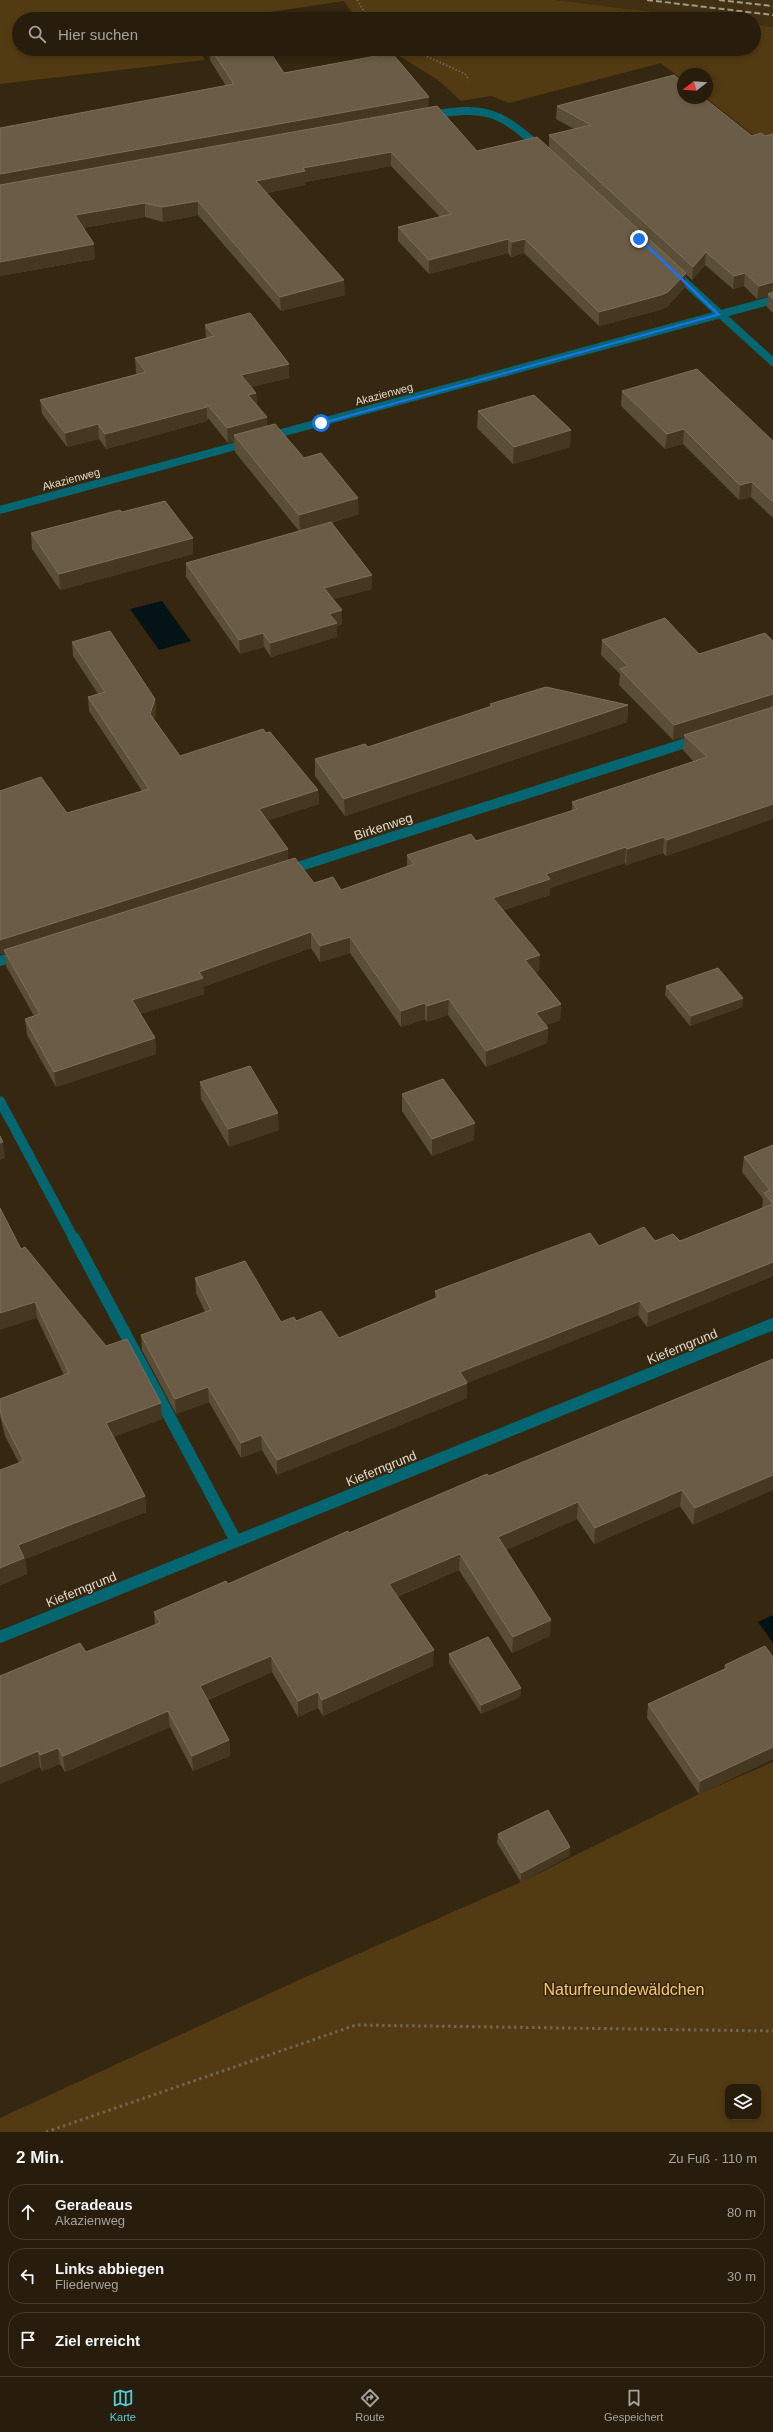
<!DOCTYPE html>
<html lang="de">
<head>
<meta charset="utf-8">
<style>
	body { margin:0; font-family:Arial,sans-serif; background:#302615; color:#f1f3f6 }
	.controls { position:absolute; right:12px; bottom:12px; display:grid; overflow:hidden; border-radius:8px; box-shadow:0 2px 6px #0003 }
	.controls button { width:36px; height:36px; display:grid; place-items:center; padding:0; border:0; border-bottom:1px solid #443b2d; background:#281d0c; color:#f1f3f6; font:20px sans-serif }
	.compass { position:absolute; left:677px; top:68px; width:36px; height:36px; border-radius:50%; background:#281d0c; box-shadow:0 2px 6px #0003; rotate:253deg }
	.stop { position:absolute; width:12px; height:12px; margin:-9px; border:3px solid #1a73e8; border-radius:50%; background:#fff }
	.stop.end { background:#1a73e8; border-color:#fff; box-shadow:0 1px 4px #0008 }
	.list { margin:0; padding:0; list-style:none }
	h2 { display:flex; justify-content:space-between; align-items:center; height:52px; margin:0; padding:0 16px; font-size:17px }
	h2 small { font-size:13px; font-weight:400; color:#a5a29d }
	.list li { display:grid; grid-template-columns:26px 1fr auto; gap:12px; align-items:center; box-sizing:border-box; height:56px; margin:0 8px 8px; padding:0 8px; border:1px solid #443b2d; border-radius:16px }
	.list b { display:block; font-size:15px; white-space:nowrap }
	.list p { margin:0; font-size:13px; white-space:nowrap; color:#a5a29d }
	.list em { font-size:13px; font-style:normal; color:#a5a29d }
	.icon { flex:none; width:22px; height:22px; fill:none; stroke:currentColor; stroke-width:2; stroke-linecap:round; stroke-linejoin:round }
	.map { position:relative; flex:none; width:773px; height:2132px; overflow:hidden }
	.search { position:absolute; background:#281d0c; box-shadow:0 2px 6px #0003; left:12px; right:12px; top:12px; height:44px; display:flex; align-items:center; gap:10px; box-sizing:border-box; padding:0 14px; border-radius:22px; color:#a5a29d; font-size:15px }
	.sheet { height:244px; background:#281d0c }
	nav { display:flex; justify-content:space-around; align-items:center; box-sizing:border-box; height:56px; border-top:1px solid #443b2d; background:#281d0c; font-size:11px; color:#a5a29d }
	nav a { display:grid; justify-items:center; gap:2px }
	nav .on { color:#53cbda }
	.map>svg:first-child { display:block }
</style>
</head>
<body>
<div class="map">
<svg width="773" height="2132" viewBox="0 0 773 2132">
	<rect width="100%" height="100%" fill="#352710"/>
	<path fill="#423012" d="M555 0H773V27L754 24V19H711Z"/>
	<g fill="#523b12" fill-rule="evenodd">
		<path d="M0 0H555L711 19H356L344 1 223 19H19V49H198L205 60 0 84Z"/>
		<path d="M754 24 773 27V135L758 139 706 98 707 74H683V80L661 63 509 103 491 96 461 101 438 80 388 49H754Z"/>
		<path d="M773 1762V2132H0V2118L301 1979 521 1882 699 1794ZM728 2087H758V2117H728Z"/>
	</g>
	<g fill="#041416">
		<path d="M162 601 191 641 159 650 130 609Z"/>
		<path d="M773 1615V1643L758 1622Z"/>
	</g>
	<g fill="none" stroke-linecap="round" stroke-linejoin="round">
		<g stroke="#726653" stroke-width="2" stroke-dasharray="1.5 2" stroke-linecap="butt">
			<path d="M357 0 369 19"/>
			<path d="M411 49 465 74 469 80"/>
		</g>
		<path stroke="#726653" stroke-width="3" stroke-dasharray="2.5 3.5" stroke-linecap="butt" d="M46 2132 356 2025 773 2031"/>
		<g stroke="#036670" stroke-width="8">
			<path d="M430 115C484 106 498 110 539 147"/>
			<path d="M675 273 773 362"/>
			<path d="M270 436 773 300"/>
			<path d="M0 510 247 443"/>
		</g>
		<g stroke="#036670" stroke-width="10">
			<path d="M288 870 695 740"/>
			<path d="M0 961 17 956"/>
			<path d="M0 1101 74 1239"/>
		</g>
		<g stroke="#036670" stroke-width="12">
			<path d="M74 1238 236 1541"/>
			<path d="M0 1637 773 1324"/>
		</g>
		<g stroke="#a39988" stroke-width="2" stroke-dasharray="6 3" stroke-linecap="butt">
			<path d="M647 0 773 15"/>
			<path d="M719 0 773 6"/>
		</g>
	</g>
	<g fill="#5b4e36">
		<path d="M209 49H268L284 73 428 107 477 151 549 148V135L574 129 556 119 557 106 752 136H765L773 134V313L767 307 768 296 757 299 744 286 733 289 705 265 692 280 686 274 685 287 667 307 660 310 599 326 524 253 511 257 508 253 429 274 398 241V227L440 217 391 166 305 182V185L267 193 345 295 281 311 198 215 163 222 145 217 83 228 95 259 0 276V128L226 86 210 60Z"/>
		<path d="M205 325 289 364V378L251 387 256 393 257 405 267 426 304 458 359 514 331 523 372 575V589L333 599 342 610V624L337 626V637L271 657 264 647 240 654 186 577V563L299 531 235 452 234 441 228 443 208 418 207 421 106 449 99 439 67 447 42 414 40 400 137 374 136 373 135 358 206 338Z"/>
		<path d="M622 391 773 441V518L751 497 739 500 683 444 665 449 621 406Z"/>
		<path d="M478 411 570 447 513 464 477 428Z"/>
		<path d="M122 512 193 554 60 590 32 549 31 533Z"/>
		<path d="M602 640 699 654 773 641V819L666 856 663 853 626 865 625 863 550 888V895L503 910 539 971 535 972 561 1004 560 1020 546 1025 548 1028 547 1043 486 1067 448 1015 427 1022 425 1019 401 1027 350 953 320 962 311 948 203 987 204 994 140 1014 155 1038 156 1054 56 1087 27 1035 25 1019 34 1016 6 966 5 953 0 954 67 813 142 791 89 711 88 697 98 694 73 656 72 642 155 699 156 713 154 719 180 756 266 733 318 790 319 804 268 820 288 860 314 883 341 890 407 867V855L476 841 572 811V802L694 762 683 750 684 737 673 740 619 685 620 674 601 655Z"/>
		<path d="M490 704 628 705 627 722 345 816 315 776V759L368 747 490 707Z"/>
		<path d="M666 986 743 998 742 1007 690 1026 665 995Z"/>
		<path d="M200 1082 279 1130 229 1147 201 1099Z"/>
		<path d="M402 1094 474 1140 432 1156 402 1111Z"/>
		<path d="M773 1145V1276L647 1327 638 1315 467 1383V1398L277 1475 262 1450 241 1458 209 1402 176 1414 142 1350 141 1335 205 1312 196 1293 195 1278 281 1322 296 1321 339 1338 435 1298V1291L599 1246 655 1241H680L762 1208 763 1199 742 1172 744 1157Z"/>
		<path d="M21 1249 106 1346 161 1403 162 1419 113 1437 145 1496 146 1512 25 1559 27 1574 0 1585V1470L19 1463 5 1436 0 1416V1399L64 1375 37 1318Z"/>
		<path d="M773 1359 693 1525 680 1506 594 1544 577 1519 506 1550 550 1636 512 1653 459 1570 397 1597 433 1666 323 1716 318 1708 298 1717 272 1672 208 1700 229 1740 230 1756 193 1771 170 1727 65 1772 60 1764 42 1771 40 1767 0 1784V1676L86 1652 155 1625 154 1612 228 1584Z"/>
		<path d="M449 1654 521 1688 520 1697 481 1714 449 1663Z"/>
		<path d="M773 1657V1759L699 1794 647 1718 648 1704 724 1669 725 1665Z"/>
		<path d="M498 1834 570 1847 569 1856 521 1882 497 1843Z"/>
	</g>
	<g fill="#463820">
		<path d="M429 97 428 110 0 189V174Z"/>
		<path d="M391 152V166L305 182V185L257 195 256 181 303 168Z"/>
		<path d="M198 201V215L163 222 162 207Z"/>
		<path d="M145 203V217L76 229 75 215Z"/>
		<path d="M508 239V253L429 274V260Z"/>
		<path d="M525 239 524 253 511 257 512 242Z"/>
		<path d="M94 244 95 259 0 276V262Z"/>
		<path d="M706 252 705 265 692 280 693 267Z"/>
		<path d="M686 273 685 287 667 307 660 310 599 326V312Z"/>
		<path d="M745 273 744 286 733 289 734 276Z"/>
		<path d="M344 280 345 295 281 311 280 297Z"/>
		<path d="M773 282 772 295 768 294V296L757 299 759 286Z"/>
		<path d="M289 364V378L242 389 241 375Z"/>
		<path d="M256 393 257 408 248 395Z"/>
		<path d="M207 404V421L106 449 105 434Z"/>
		<path d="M267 417 268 432 234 435V441L228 443 227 428Z"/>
		<path d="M98 424 99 439 67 447 65 433Z"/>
		<path d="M684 429 683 444 665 449 667 434Z"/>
		<path d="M571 430 570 447 513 464 514 447Z"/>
		<path d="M752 482 751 497 739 500 740 485Z"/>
		<path d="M358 498 359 514 300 532 299 515Z"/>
		<path d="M193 538V554L60 590 59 574Z"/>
		<path d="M372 575V589L324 602V588Z"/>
		<path d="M342 610V624L337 626V637L271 657 270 643 329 614Z"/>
		<path d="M263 633 264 647 240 654 239 640Z"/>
		<path d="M773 693 771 709 684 735V737L673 740 674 725Z"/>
		<path d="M155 699 156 713 151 728 150 714Z"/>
		<path d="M628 705 627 722 345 816 344 799Z"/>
		<path d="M318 790 319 804 260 823 259 809Z"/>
		<path d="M773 804V819L666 856 667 840Z"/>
		<path d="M664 837 663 853 626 865 627 849Z"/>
		<path d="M626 847 625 863 550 888V895L493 914V898L546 874Z"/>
		<path d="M288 849V863L4 950 5 953 0 954V940Z"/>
		<path d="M311 932V948L203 987 204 994 133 1016 132 1000 199 972Z"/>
		<path d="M350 937V953L320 962V946Z"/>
		<path d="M540 955 539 971 525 976V960Z"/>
		<path d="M743 998 742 1007 690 1026 691 1016Z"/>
		<path d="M449 999 448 1015 427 1022V1006Z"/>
		<path d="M425 1003V1019L401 1027V1011Z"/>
		<path d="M561 1004 560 1020 536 1029V1013Z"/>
		<path d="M548 1028 547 1043 486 1067V1051Z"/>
		<path d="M155 1038 156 1054 56 1087 54 1072Z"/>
		<path d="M278 1113 279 1130 229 1147 228 1129Z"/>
		<path d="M475 1123 474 1140 432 1156V1139Z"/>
		<path d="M3 1142 5 1158 0 1160V1143Z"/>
		<path d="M773 1262V1276L647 1327 648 1312Z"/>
		<path d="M640 1301 638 1315 467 1383V1398L277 1475V1460L460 1372Z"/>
		<path d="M35 1302 37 1318 0 1330V1313Z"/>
		<path d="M208 1387 209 1402 176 1414 175 1399Z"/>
		<path d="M161 1403 162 1419 108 1439 106 1423Z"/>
		<path d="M261 1435 262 1450 241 1458V1443Z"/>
		<path d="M773 1475V1490L693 1525 695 1508Z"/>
		<path d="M682 1490 680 1506 594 1544 595 1528Z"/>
		<path d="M145 1496 146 1512 25 1559 27 1574 0 1585V1568L18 1545Z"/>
		<path d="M578 1502 577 1519 497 1554 498 1537Z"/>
		<path d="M460 1554 459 1570 389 1600V1584Z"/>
		<path d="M551 1620 550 1636 512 1653 513 1637Z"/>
		<path d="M434 1650 433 1666 323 1716 322 1700Z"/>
		<path d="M271 1656 272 1672 202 1702 200 1686Z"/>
		<path d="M521 1688 520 1697 481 1714V1705Z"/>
		<path d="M318 1692V1708L298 1717V1701Z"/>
		<path d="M168 1711 170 1727 65 1772 63 1756Z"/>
		<path d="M229 1740 230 1756 193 1771 192 1756Z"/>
		<path d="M773 1747V1759L699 1794 700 1781Z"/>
		<path d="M58 1748 60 1764 42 1771 40 1755Z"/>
		<path d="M38 1751 40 1767 0 1784V1767Z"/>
		<path d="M570 1847 569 1856 521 1882V1873Z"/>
	</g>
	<g fill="#6a5c46" stroke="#7c705b">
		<path d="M211 49H268L284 73 392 53 429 97 0 174V128L234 84Z"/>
		<path d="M674 75 683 82V98H704L752 136 761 133 765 136 773 134V282L759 286 745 273 734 276 706 252 693 267 549 135 591 125 557 106Z"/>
		<path d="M437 106 477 151 537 137 686 273 668 292 661 295 599 312 525 239 512 242 508 239 429 260 398 227 451 214 391 152 303 168 305 171 256 181 344 280 280 297 198 201 162 207 145 203 75 215 94 244 0 262V185Z"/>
		<path d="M773 292V299L768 294Z"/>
		<path d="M250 313 289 364 241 375 256 393 248 395 267 417 227 428 207 404V407L105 434 98 424 65 433 40 400 146 372 135 358 214 336 205 325Z"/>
		<path d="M697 369 773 441V502L752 482 740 485 684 429 667 434 622 391Z"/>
		<path d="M534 395 571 430 514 447 478 411Z"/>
		<path d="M275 424 304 458 321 453 358 498 299 515 234 435Z"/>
		<path d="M165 501 193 538 59 574 31 533 120 510 122 512Z"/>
		<path d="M331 522 372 575 324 588 342 610 329 614 337 623 270 643 263 633 239 640 186 563Z"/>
		<path d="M665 618 699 654 765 633 773 641V694L674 725 620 669 628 666 602 640Z"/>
		<path d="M110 631 155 699 150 714 180 756 263 729 266 733 270 732 318 790 259 809 288 849 0 940V791L41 777 67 813 149 789 88 697 105 692 72 642Z"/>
		<path d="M546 687 628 705 344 799 315 759 365 744 368 747 492 706 490 704Z"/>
		<path d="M773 707V804L667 840 664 837 627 849 626 847 546 874 550 879 493 898 540 955 525 960 561 1004 536 1013 548 1028 486 1051 449 999 427 1006 425 1003 401 1011 350 937 320 946 311 932 199 972 203 978 132 1000 155 1038 54 1072 25 1019 40 1014 4 950 295 858 314 883 333 877 341 890 414 864 407 855 471 834 476 841 577 809 572 802 707 757 684 735Z"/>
		<path d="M718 968 743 998 691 1016 666 986Z"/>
		<path d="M250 1066 278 1113 228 1129 200 1082Z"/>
		<path d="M443 1079 475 1123 432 1139 402 1094Z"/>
		<path d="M0 1136 3 1142 0 1143Z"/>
		<path d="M773 1145V1262L648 1312 640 1301 460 1372 467 1383 277 1460 261 1435 241 1443 208 1387 175 1399 141 1335 211 1310 195 1278 245 1261 281 1322 294 1317 296 1321 321 1311 339 1338 439 1297 435 1291 590 1233 599 1246 644 1227 655 1241 673 1234 680 1241 773 1204 764 1193 770 1190 744 1157Z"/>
		<path d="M0 1208 21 1249 25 1247 106 1346 127 1339 161 1403 106 1423 145 1496 18 1545 24 1558 0 1568V1470L24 1461 3 1420 0 1409V1399L69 1373 35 1302 0 1313Z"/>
		<path d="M773 1359V1475L695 1508 682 1490 595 1528 578 1502 498 1537 551 1620 513 1637 460 1554 389 1584 434 1650 322 1700 318 1692 298 1701 271 1656 200 1686 229 1740 192 1756 168 1711 63 1756 58 1748 40 1755 38 1751 0 1767V1676L80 1643 86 1652 160 1623 154 1612 226 1581 228 1584 348 1531 349 1533 487 1474 489 1476Z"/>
		<path d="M488 1637 521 1688 481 1705 449 1654Z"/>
		<path d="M765 1646 773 1657V1747L700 1781 648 1704 727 1668 725 1665Z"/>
		<path d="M548 1810 570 1847 521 1873 498 1834Z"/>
	</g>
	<path fill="#1a73e8" d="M637 238H641L721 315 323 424 318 423 716 314Z"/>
	<g text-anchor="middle" stroke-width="3" stroke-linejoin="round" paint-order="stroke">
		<g font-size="11" fill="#e2d9cc" stroke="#352710">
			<text transform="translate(384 394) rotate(-15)" y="4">Akazienweg</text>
			<text transform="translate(71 479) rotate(-15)" y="4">Akazienweg</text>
		</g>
		<g font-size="13" fill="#e2d9cc" stroke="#352710">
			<text transform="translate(383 826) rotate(-18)" y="5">Birkenweg</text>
			<text transform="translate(682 1346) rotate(-22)" y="5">Kieferngrund</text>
			<text transform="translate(381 1468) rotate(-22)" y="5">Kieferngrund</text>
			<text transform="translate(81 1589) rotate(-22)" y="5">Kieferngrund</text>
		</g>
		<g font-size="16" fill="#f9c773" stroke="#352710">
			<text x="624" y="1995">Naturfreundewäldchen</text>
		</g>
	</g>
</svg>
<div class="controls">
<button><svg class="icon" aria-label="layers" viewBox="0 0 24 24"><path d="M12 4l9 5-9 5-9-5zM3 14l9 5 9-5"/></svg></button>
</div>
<svg class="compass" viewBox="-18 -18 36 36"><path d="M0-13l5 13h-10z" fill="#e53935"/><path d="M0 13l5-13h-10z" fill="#a5a29d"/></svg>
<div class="stop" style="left:321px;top:423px"></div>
<div class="stop end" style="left:639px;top:239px"></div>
<div class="search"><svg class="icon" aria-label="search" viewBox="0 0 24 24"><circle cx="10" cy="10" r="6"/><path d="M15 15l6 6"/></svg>Hier suchen</div>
</div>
<section class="sheet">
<h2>2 Min.<small>Zu Fuß · 110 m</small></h2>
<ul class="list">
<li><svg class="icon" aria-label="ahead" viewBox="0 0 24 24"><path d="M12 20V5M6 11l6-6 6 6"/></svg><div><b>Geradeaus</b><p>Akazienweg</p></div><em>80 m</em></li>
<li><svg class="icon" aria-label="left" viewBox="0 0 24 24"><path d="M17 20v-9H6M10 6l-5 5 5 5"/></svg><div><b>Links abbiegen</b><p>Fliederweg</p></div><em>30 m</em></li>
<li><svg class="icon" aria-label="arrive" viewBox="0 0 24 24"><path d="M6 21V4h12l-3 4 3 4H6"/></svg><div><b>Ziel erreicht</b></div></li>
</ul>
</section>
<nav>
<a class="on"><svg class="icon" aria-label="map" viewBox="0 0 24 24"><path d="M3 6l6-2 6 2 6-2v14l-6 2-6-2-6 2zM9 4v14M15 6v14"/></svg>Karte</a>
<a><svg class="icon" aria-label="directions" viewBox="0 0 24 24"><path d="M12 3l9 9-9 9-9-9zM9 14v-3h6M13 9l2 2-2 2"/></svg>Route</a>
<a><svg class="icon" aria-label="saved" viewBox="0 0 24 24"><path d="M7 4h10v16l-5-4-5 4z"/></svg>Gespeichert</a>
</nav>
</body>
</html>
